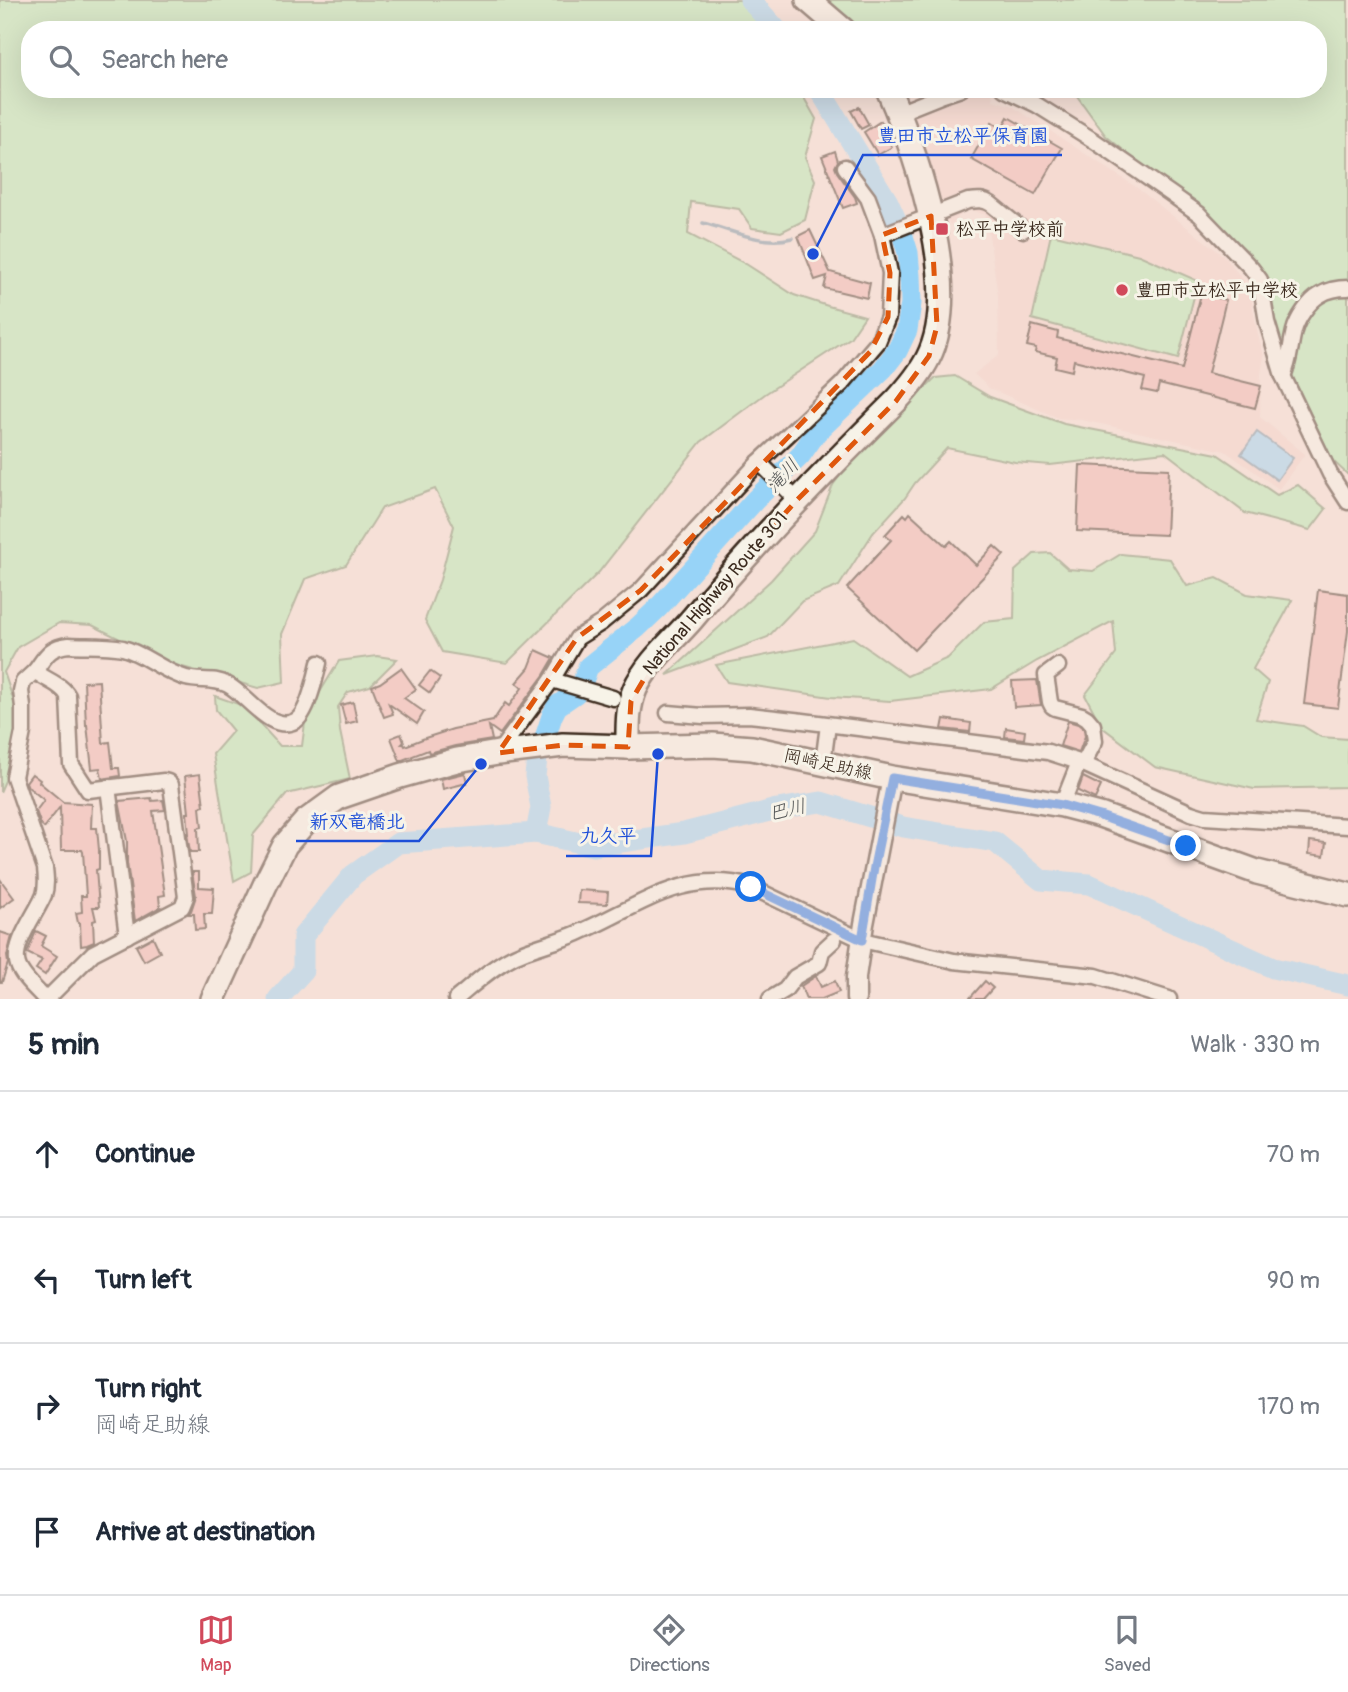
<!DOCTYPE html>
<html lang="en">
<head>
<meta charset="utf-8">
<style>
	body { margin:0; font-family:Pangolin,"Klee One",sans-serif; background:#f6f6f7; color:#1f2937 }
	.stop { position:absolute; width:21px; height:21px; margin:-16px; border:5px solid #1a73e8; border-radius:50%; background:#fff }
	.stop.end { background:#1a73e8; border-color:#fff; box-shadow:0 2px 7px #0008 }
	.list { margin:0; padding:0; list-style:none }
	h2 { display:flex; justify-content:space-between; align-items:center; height:91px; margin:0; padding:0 28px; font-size:30px }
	h2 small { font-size:23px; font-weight:400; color:#747a83 }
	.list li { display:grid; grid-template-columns:46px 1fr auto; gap:21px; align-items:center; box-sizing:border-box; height:126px; padding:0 28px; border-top:2px solid #e0e1e3 }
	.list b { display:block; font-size:26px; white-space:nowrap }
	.list p { margin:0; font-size:23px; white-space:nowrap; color:#747a83 }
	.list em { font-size:23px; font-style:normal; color:#747a83 }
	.icon { flex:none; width:38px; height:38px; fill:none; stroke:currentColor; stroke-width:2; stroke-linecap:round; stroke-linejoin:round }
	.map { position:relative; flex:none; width:1348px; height:999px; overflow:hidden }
	.search { position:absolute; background:#fff; box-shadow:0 7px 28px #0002; left:21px; right:21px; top:21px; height:77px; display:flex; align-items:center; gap:18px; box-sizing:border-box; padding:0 24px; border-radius:28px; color:#747a83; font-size:26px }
	.sheet { height:595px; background:#fff }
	nav { display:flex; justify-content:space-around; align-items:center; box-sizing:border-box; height:98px; border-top:2px solid #e0e1e3; background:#fff; font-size:19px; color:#747a83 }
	nav a { display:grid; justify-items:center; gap:4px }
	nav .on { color:#d1495b }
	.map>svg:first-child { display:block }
</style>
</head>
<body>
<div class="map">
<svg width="1348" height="999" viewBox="0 0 1348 999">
	<rect width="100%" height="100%" fill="#f5e0d7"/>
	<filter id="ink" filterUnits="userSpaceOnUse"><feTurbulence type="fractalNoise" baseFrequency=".0143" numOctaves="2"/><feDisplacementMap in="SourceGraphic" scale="14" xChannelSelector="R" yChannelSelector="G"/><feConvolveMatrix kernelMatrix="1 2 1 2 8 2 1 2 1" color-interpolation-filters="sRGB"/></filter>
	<g filter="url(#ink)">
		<path fill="#f3d3cb" d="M980 92H992L993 100 1012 106 1136 187 1225 257 1233 267 1245 283 1251 297 1258 335 1264 356 1261 374 1260 417 1305 454 1279 489 1225 451 1082 420 1058 418 989 388 974 374 999 355 998 296 986 215 967 209 950 225 940 207 908 124 914 112 966 94Z"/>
		<g fill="#b2ecb1" stroke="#768b68" stroke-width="2">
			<path d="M0 0H740L764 30H30V89H799L816 119 805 157 815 180 805 220 781 232 752 228 739 209 691 202 688 234 746 264 794 295 828 306 865 316 850 338 765 394 701 442 599 572 507 663 442 652 425 620 440 580 454 526 435 489 382 508 346 565 305 579 282 634 284 682 258 688 168 663 92 625 59 623 18 647 4 672 15 705 19 749 0 792Z"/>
			<path d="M820 0H1348V475L1333 461 1281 352 1263 270 1246 250 1106 136 1077 96 1066 89H1318V30H854Z"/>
			<path d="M1051 234 1139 255 1198 281 1178 359 1032 319Z"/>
			<path d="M955 376 990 397 1064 424 1217 454 1277 495 1298 485 1326 509 1310 530 1245 513 1165 452 1050 465 1015 462 947 448 915 483 905 498 873 533 839 586 802 601 768 637 667 675 771 580 815 531 833 485 854 457 935 378Z"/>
			<path d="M1050 553 1068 569 1093 571 1121 554 1170 559 1187 586 1217 578 1247 594 1292 600C1281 624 1265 646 1253 669L1268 682 1256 719 1303 726 1321 737 1348 739V787L1254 789 1155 767 1102 727 1085 695 1116 654 1113 621 1037 661 991 689 890 701 831 697 727 682 716 665 853 638 907 676 948 658 984 622 1014 619 1015 571 1034 554Z"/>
			<path d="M377 656 397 659 370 686 348 692 338 707 340 731 350 779 287 794 253 835 251 872 234 881 213 754 233 731 216 710 215 696 244 706 280 746H302L306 715 339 661Z"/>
		</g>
		<path fill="#97d3f7" stroke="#728fa0" stroke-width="2" d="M1257 432 1293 458 1277 480 1241 454Z"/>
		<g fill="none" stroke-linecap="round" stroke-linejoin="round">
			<path stroke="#728fa0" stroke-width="3.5" d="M703 223C731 230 762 246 792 238"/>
			<g stroke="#97d3f7" stroke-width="21">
				<path d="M750 0 777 30"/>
				<path d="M536 833 541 807 535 776 537 758 543 744 552 716 557 706 576 693 582 684 588 667 638 627 658 608 755 500 800 456 816 433 883 369 897 351 907 330 911 303 910 276 908 253 902 233 888 202 819 89"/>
				<path d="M278 999 303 971V936L353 875 398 843 536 833 593 846 684 833 777 809 821 802 903 827 995 842 1041 880 1089 884 1273 968 1348 985"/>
			</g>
		</g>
		<g fill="#efb4b0" stroke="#3b2a1e" stroke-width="2">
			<path d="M859 107 869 125 861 129 851 111Z"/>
			<path d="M1008 117 1062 148 1035 195 971 159 992 122 1002 128Z"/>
			<path d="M881 121 888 132 884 134 892 147 878 155 864 132Z"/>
			<path d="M835 151 838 161 835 167 837 172 855 197 857 203 843 208 822 156Z"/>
			<path d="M810 230 830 272 870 283 867 298 824 288 827 276 815 280 798 236Z"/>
			<path d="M1201 294 1226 300 1208 373 1261 386 1255 408 1159 384 1157 393 1142 390 1145 378 1074 360 1072 371 1055 367 1057 357 1035 352 1036 348 1027 346 1032 325 1058 332 1057 338 1182 369Z"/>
			<path d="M1080 465 1169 469 1166 535 1077 531Z"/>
			<path d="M910 513 946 546 951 541 976 565 994 546 1004 555 914 650 847 588 891 540 885 535 904 514 907 517Z"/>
			<path d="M1318 590 1348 594V631L1338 708 1304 704Z"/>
			<path d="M536 650 554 658 544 675 500 734 489 726 492 740 455 746 429 753 428 750 400 761 391 738 401 734 404 742 402 744H404L405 746 425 738 453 729 493 721 505 703 509 706 522 688 516 683 529 668Z"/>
			<path d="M401 668 416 689 404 698 424 712 417 724 389 704 393 714 384 717 372 686 380 683Z"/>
			<path d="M430 671 440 678 430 693 419 685Z"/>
			<path d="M1037 680 1041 705 1014 707 1012 681Z"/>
			<path d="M99 681 103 743 110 742 113 768H119L120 776 102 779 100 768 92 769 87 725H86L84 682Z"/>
			<path d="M353 702 357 721 346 724 341 705Z"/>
			<path d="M944 719 971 723 970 732 942 729Z"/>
			<path d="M1068 721 1078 724 1084 729 1085 736 1079 752 1060 746Z"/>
			<path d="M1006 728 1025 731 1024 739 1005 737Z"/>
			<path d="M465 773 467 783 443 789 441 779Z"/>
			<path d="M32 774 40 780 39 782 63 802 92 804 91 828H97L99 850V869L96 870 99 907H93L96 920 93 921 94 942 87 945 81 946 80 923H78L76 913 82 912 81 896H86L83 852 82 850H61L60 807 44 828 41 825 36 811 44 800 28 787 26 782Z"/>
			<path d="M200 774 204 806 200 807 202 827 198 828 199 852H190L187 834H189L187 813H189L185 776Z"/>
			<path d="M1083 777 1101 786 1095 799 1078 791Z"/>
			<path d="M151 798 152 801 163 800 165 810 153 811 165 895 159 896 160 907 135 921 127 863V841L119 801Z"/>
			<path d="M1310 841 1326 843 1324 856 1309 854Z"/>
			<path d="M192 872H199V887L214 888 212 914H204L205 929 195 930 194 914H188L191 911 196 896Z"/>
			<path d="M0 879 14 898 0 908Z"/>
			<path d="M579 890 608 892 607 904 578 903Z"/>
			<path d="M36 931 46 936 41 946 57 956 45 975 36 969 42 960 27 953Z"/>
			<path d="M0 932 12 936 7 956 8 963 2 982H0Z"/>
			<path d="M153 937 160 952 144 961 136 946Z"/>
			<path d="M816 976 821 987 835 981 839 992 822 999H806L801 986Z"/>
			<path d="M985 981 993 988 983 999H969Z"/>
		</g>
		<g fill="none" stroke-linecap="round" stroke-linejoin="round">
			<defs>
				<g id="minor">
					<path d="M1004 89 1037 105 1093 140 1171 194 1199 214 1251 268 1260 280 1267 322 1283 376 1330 474 1348 502"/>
					<path d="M898 113 943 95 961 89"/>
					<path d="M882 235 968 201C977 200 983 199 991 204L1023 230"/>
					<path d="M1283 376C1290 361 1290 347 1294 331 1297 319 1309 301 1320 295 1328 290 1340 288 1348 288"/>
					<path d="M759 462 797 500"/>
					<path d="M1058 666 1046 675 1050 702 1052 706 1055 708 1082 715 1087 718 1093 725 1095 741 1083 764"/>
					<path d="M35 671C46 656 49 647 69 645 86 646 106 645 123 648 143 653 164 672 186 678 199 682 214 677 228 685 246 694 271 734 295 721 307 715 316 676 319 663"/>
					<path d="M552 680 613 698"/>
					<path d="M668 713 703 716 749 715 803 721 1048 752 1079 762 1191 813 1204 817 1348 826"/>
					<path d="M498 753 552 680 577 638 601 623 641 590 759 462 842 384 878 342 888 317 890 273 882 235 868 198 845 167"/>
					<path d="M823 763 828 725"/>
					<path d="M108 787 127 936"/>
					<path d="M1062 805 1079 762"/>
					<path d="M45 999C36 989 22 977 18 965 11 945 37 913 44 895 47 886 46 877 45 868L14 777 23 732V707L21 691 23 682 35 671C45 680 62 684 68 696L71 764 88 790 164 781 168 782 171 785 186 897 182 907 93 953 47 999"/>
					<path d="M456 999C474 984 491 968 512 957 531 947 558 942 578 933 637 908 683 868 751 887L862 940 954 961 1096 976 1169 999"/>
					<path d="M770 999 785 990 795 977 819 963 822 951 834 940"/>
				</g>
				<path id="tertiary" d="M856 999V977L864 924 892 778"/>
				<path id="primary" d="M628 747 713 745 752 748 892 778 1062 805 1100 815 1257 872 1348 895"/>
				<g id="trunk">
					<path d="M808 0 843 30"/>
					<path d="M213 999 265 885 285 845 306 821 339 797 400 776 457 760 498 753 563 745 628 747C628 727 627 708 635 689 648 661 672 642 692 619 756 542 825 471 896 401 908 388 920 374 928 358 963 289 917 155 888 89"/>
				</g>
			</defs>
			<use href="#minor" stroke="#3b2a1e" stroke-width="19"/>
			<use href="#tertiary" stroke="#3b2a1e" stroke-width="23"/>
			<use href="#primary" stroke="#3b2a1e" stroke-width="28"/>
			<use href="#trunk" stroke="#3b2a1e" stroke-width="28"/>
			<use href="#minor" stroke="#f7f3e8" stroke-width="14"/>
			<use href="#tertiary" stroke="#f7f3e8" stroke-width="18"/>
			<use href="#primary" stroke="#f7f3e8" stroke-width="23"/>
			<use href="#trunk" stroke="#f7f3e8" stroke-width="23"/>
		</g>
	</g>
	<g fill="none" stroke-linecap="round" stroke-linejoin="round" filter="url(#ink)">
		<path stroke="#1a73e8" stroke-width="9" d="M751 887 862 940 874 867 892 778 1062 805 1100 816 1186 846"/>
	</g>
	<path d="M0 0H1348V999H0ZM931 216 937 326 929 356 896 401 797 500 660 652 631 701 628 747 563 745 498 753 577 638 641 590 870 352 888 317 890 273 882 235Z" fill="#f5e0d7" fill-opacity=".55" fill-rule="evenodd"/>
	<path fill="none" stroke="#df570d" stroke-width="5" stroke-dasharray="14 9" stroke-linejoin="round" d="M931 216 937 326 929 356 896 401 797 500 660 652 631 701 628 747 563 745 498 753 577 638 641 590 870 352 888 317 890 273 882 235Z"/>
	<g fill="#d1495b" stroke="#f7f3e8" stroke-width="2.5">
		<rect x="935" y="222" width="14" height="14" rx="3.5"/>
		<circle cx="1122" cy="290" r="7"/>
	</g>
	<g text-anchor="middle" stroke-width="6" stroke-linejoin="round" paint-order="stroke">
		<g font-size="18" font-weight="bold" fill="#3b2a1e" stroke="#f7f3e8" text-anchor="start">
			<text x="956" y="235">松平中学校前</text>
			<text x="1136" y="296">豊田市立松平中学校</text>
		</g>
		<g font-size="18" fill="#3b2a1e" stroke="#f7f3e8">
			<text transform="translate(715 593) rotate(-49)" y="6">National Highway Route 301</text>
			<text transform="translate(828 764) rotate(12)" y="6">岡崎足助線</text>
		</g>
		<g font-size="19" font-style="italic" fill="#525454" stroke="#f7f3e8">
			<text transform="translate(782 475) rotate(-47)" y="7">滝川</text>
			<text transform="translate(787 809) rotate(-13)" y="7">巴川</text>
		</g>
	</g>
	<path fill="none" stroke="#1d4ed8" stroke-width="2.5" d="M813 254L863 155H1062M481 764L419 841H296M658 754L651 856H566"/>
	<g fill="#1d4ed8" stroke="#f7f3e8" stroke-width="2.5">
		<circle cx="813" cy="254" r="7"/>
		<circle cx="481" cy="764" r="7"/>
		<circle cx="658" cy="754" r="7"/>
	</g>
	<g font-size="19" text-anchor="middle" font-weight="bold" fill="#1d4ed8" stroke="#f7f3e8" stroke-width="6" stroke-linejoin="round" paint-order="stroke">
		<text x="963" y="142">豊田市立松平保育園</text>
		<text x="357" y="828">新双竜橋北</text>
		<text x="608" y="842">九久平</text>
	</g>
</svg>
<div class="stop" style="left:751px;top:887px"></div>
<div class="stop end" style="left:1186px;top:846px"></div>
<div class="search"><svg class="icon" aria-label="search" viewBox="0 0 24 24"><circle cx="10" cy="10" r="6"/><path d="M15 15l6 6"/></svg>Search here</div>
</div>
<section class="sheet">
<h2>5 min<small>Walk · 330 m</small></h2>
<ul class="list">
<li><svg class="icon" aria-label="ahead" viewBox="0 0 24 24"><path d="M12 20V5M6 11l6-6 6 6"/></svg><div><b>Continue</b></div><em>70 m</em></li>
<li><svg class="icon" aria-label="left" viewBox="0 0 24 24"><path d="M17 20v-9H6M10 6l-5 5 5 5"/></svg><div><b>Turn left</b></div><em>90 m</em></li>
<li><svg class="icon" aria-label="right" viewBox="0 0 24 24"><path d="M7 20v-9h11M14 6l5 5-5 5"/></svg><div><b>Turn right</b><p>岡崎足助線</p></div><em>170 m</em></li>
<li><svg class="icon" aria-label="arrive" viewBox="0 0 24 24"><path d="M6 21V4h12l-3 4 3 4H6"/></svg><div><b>Arrive at destination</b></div></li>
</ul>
</section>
<nav>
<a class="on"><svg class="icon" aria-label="map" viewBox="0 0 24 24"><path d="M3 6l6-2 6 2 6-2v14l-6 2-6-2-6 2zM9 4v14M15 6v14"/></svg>Map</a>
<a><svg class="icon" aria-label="directions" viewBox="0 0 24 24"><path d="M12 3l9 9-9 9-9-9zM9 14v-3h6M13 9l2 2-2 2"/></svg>Directions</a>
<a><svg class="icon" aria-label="saved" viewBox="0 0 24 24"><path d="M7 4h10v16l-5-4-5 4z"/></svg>Saved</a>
</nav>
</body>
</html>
